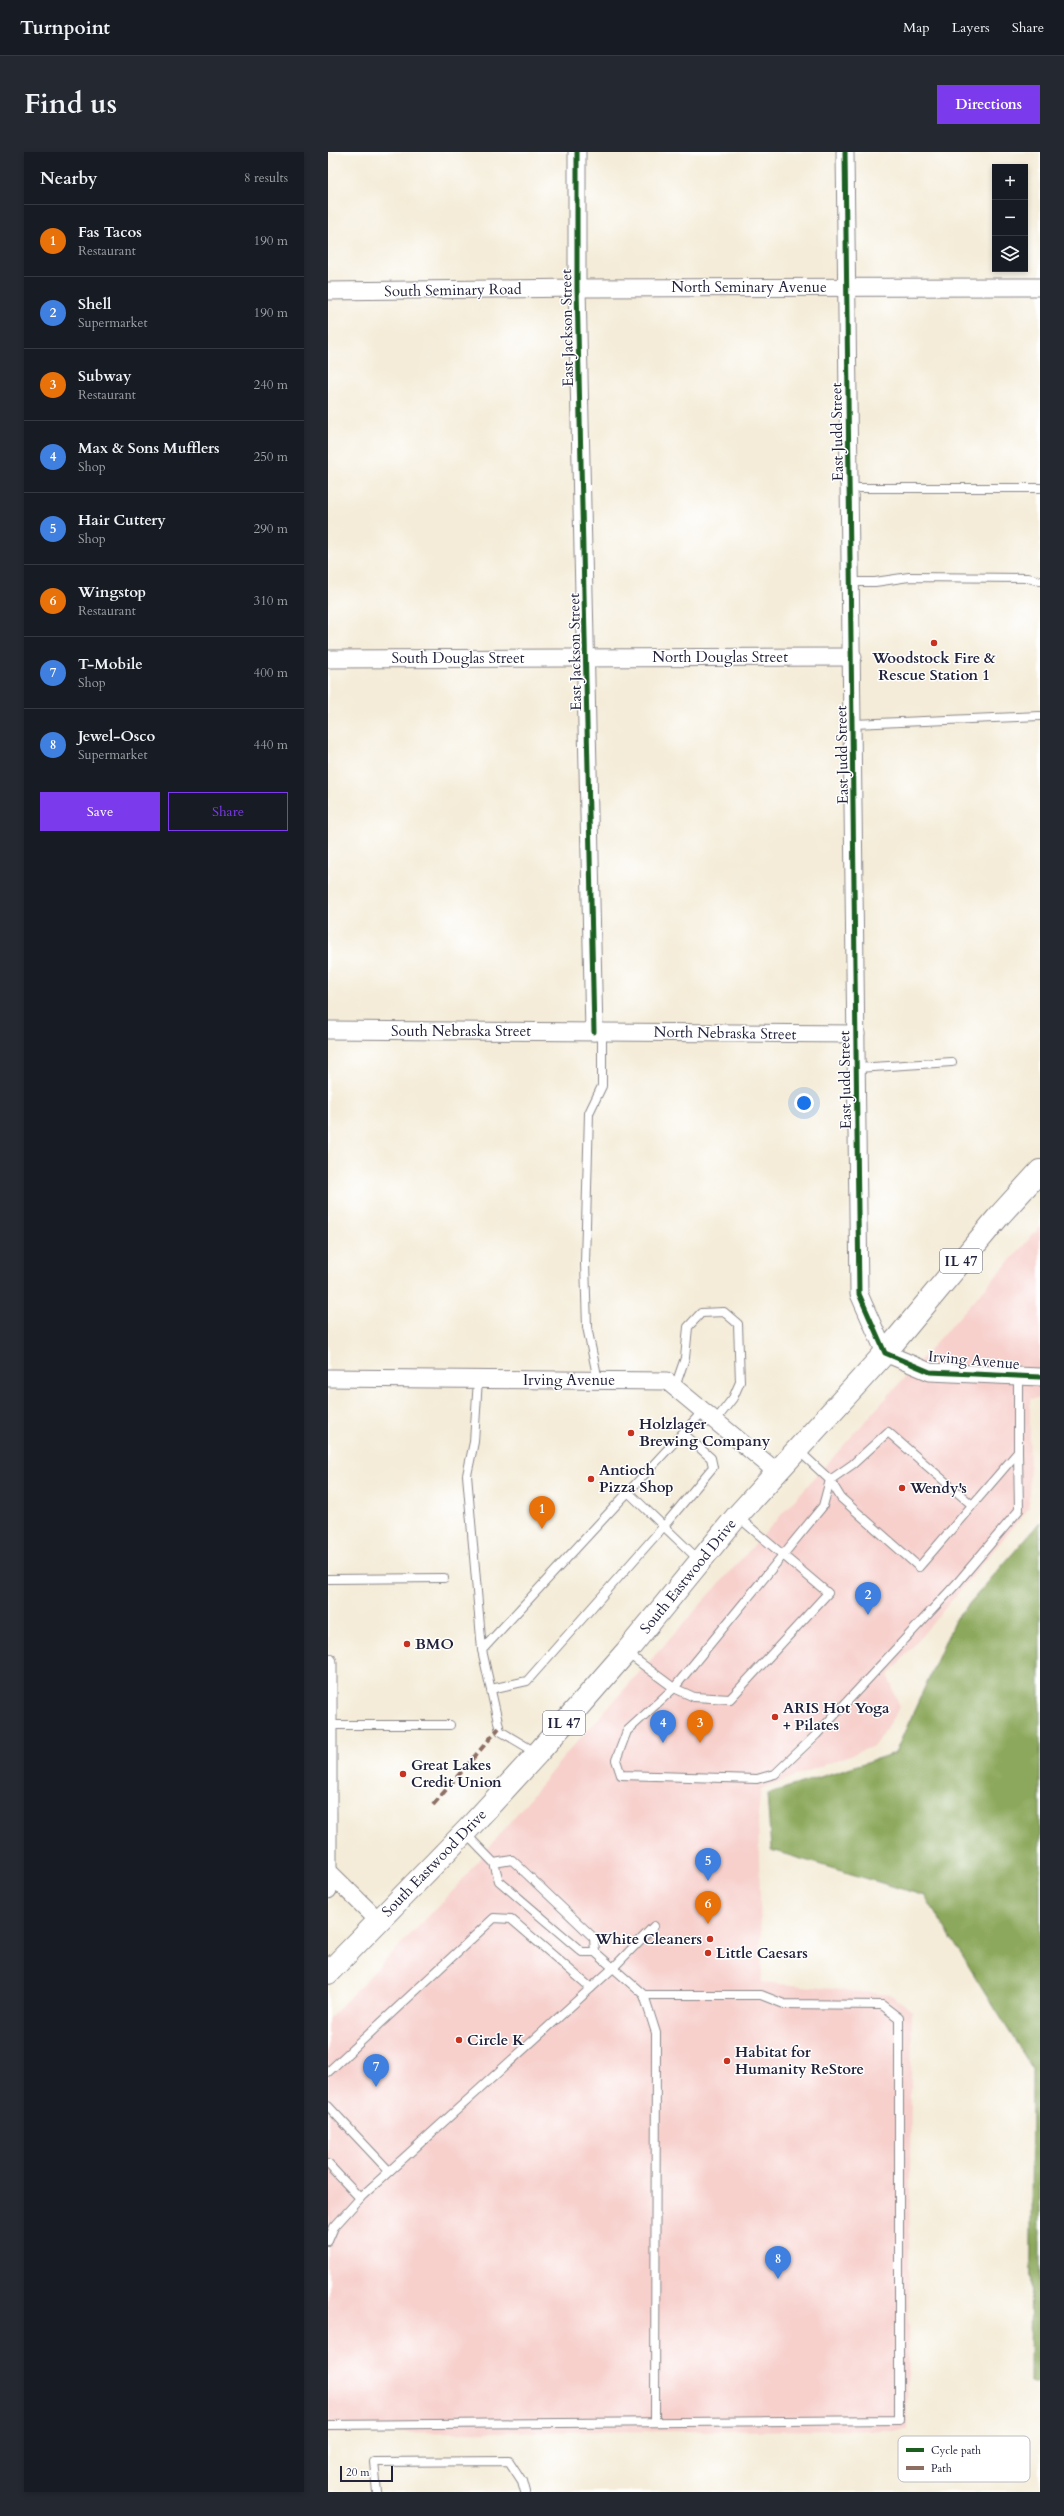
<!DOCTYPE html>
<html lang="en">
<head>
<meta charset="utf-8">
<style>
	body { margin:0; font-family:Cardo,serif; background:#242831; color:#f1f3f6 }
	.controls { position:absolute; right:12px; top:12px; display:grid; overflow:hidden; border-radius:0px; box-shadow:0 2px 6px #0003 }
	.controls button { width:36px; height:36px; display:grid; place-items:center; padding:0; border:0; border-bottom:1px solid #363941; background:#171b24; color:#f1f3f6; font:20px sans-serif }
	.scale { position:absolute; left:12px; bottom:10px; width:53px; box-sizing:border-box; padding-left:4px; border:2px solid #22223b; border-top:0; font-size:11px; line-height:14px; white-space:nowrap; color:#22223b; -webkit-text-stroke:3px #fff; paint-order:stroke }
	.you { position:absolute; left:476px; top:951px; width:14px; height:14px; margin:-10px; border:3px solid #fff; border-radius:50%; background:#1a73e8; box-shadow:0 0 0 6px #1a73e833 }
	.badge { display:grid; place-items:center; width:26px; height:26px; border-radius:50%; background:#7c3aed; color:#fff; font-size:13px; font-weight:700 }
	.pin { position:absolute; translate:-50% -33px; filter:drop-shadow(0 1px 2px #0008) }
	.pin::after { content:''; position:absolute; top:21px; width:14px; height:12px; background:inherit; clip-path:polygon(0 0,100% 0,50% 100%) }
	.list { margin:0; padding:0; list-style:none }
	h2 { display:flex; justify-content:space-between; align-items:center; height:52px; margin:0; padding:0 16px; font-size:17px }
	h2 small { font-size:13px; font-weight:400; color:#9ea1a6 }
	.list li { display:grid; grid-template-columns:26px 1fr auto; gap:12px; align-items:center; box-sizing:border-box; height:72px; padding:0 16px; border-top:1px solid #363941 }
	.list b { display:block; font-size:15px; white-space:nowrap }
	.list p { margin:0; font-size:13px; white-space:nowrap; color:#9ea1a6 }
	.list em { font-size:13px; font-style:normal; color:#9ea1a6 }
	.actions { display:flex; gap:8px; padding:12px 16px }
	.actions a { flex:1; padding:9px 0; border:1px solid #7c3aed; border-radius:0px; text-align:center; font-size:14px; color:#7c3aed }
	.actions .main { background:#7c3aed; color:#fff }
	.icon { flex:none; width:22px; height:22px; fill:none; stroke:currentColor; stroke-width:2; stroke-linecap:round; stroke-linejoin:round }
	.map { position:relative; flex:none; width:712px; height:2340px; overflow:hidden; border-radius:0px }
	header { display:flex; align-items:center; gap:24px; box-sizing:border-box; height:56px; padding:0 20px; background:#171b24; border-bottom:1px solid #363941 }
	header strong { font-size:19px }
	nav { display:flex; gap:22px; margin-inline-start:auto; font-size:14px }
	.intro { display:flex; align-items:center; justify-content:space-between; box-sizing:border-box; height:96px; padding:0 24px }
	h1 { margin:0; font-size:28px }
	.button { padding:10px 18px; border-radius:0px; background:#7c3aed; color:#fff; font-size:14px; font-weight:700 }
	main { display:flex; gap:24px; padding:0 24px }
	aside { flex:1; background:#171b24; border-radius:0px; box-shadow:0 2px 6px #0003 }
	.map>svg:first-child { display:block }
</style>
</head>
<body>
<header>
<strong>Turnpoint</strong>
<nav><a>Map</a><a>Layers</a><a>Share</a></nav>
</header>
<div class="intro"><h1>Find us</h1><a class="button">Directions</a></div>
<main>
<aside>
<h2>Nearby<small>8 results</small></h2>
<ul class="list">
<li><span class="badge" style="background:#e8710a">1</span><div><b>Fas Tacos</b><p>Restaurant</p></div><em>190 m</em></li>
<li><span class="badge" style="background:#3f7fe0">2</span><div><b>Shell</b><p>Supermarket</p></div><em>190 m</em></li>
<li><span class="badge" style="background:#e8710a">3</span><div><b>Subway</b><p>Restaurant</p></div><em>240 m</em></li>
<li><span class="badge" style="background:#3f7fe0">4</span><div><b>Max &amp; Sons Mufflers</b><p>Shop</p></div><em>250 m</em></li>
<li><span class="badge" style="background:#3f7fe0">5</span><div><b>Hair Cuttery</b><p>Shop</p></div><em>290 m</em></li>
<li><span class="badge" style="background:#e8710a">6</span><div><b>Wingstop</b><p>Restaurant</p></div><em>310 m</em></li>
<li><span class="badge" style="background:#3f7fe0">7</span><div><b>T-Mobile</b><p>Shop</p></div><em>400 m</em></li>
<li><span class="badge" style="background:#3f7fe0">8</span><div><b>Jewel-Osco</b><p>Supermarket</p></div><em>440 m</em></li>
</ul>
<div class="actions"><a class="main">Save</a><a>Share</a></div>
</aside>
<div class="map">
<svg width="712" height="2340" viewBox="0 0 712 2340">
	<rect width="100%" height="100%" fill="#fff"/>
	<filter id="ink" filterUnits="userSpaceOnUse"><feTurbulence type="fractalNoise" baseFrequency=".025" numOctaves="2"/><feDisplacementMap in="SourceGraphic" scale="8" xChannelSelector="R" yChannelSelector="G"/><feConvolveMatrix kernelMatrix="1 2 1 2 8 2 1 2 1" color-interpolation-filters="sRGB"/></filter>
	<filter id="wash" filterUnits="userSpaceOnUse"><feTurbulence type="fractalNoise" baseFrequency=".012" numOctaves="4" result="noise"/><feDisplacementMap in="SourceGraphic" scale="16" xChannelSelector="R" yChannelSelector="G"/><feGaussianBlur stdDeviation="0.9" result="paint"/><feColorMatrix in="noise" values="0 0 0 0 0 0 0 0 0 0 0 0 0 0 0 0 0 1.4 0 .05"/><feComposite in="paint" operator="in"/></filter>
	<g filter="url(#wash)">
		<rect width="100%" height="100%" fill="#f4ecd8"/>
		<path fill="#f7d0cc" d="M712 1075V1246L702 1247 701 1356 560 1524 572 1555 546 1594 433 1637 430 1662 434 1830 564 1843 584 1859 579 2278 0 2281V1867L125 1739 239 1601Z"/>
		<path fill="#8ca85b" stroke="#57654b" d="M712 1370V2233L702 2230 704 1916 597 1744 443 1698 439 1642 567 1601 627 1468Z"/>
	</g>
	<g filter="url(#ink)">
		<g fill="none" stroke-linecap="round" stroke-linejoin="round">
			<defs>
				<g id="service">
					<path d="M522 336H712"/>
					<path d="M523 430H547L581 425 700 426 712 429"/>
					<path d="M526 572 712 564"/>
					<path d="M529 916 624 910"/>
					<path d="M150 1227 146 1290 139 1323 154 1498"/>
					<path d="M270 1228 259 1175 257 1111 261 961 274 934V880"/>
					<path d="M347 1235 357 1206 360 1175 373 1161 396 1160 410 1172 412 1230 405 1246 388 1268"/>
					<path d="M470 1298 502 1328 513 1346 591 1415 690 1300V1225"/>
					<path d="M300 1340 372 1409"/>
					<path d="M410 1365 500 1441 402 1547 366 1545 346 1536 495 1354 502 1328 525 1312 560 1280 644 1353"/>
					<path d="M0 1427 116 1426"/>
					<path d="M299 1501 346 1536 299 1579 288 1608 293 1623 429 1627 447 1622 488 1583 630 1430 691 1358 690 1300"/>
					<path d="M163 1537 199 1529 336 1374 385 1315 383 1306 355 1281"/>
					<path d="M0 1573H122"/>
					<path d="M209 1601 172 1579 154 1498 376 1258"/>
					<path d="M137 1681 166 1711 171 1729 254 1800H267L266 1786 184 1708 166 1711"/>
					<path d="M316 1843 328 1881 327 2270"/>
					<path d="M0 1920 166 1766 183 1767 263 1836"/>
					<path d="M0 1954 61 2019"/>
					<path d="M0 2012 32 2046"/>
					<path d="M0 2089 6 2075 34 2044 285 1816 326 1774"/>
					<path d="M0 2273 571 2268V1866L554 1853 456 1852 433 1843H316L267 1800"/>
					<path d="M49 2340 46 2310 181 2309 194 2329 197 2340"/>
				</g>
				<g id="minor">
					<path d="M249 0V136L266 880"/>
					<path d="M517 0 531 1142 557 1201 602 1220 712 1225"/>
					<path d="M0 139 249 136 712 135"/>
					<path d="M0 507 525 505"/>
					<path d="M0 878 528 882"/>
					<path d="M0 1226 339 1229 449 1320"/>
					<path d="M0 1510V1738"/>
					<path d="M1 1720 50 1768"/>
				</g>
				<path id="primary" d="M0 1821 140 1677 209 1602 298 1500 409 1364 557 1201 671 1064 712 1019"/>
			</defs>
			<use href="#service" stroke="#8b878a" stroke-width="10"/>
			<use href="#minor" stroke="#8b878a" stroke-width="19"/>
			<use href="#primary" stroke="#8b878a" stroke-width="24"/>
			<use href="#service" stroke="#fff" stroke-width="8"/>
			<use href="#minor" stroke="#fff" stroke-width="17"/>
			<use href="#primary" stroke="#fff" stroke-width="22"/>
			<path stroke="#8d6e63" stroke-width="4" stroke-dasharray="8 4" stroke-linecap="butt" d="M105 1653 171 1576"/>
			<defs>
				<g id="cycleway">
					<path d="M249 0V136L266 880"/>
					<path d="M517 0 531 1142 557 1201 602 1220 712 1225"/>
				</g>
			</defs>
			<use href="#cycleway" stroke="#fff" stroke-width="8"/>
			<use href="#cycleway" stroke="#1b5e20" stroke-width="5"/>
		</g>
	</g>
	<g fill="#c8321e" stroke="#fff" stroke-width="1.5">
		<circle cx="606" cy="491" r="4"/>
		<circle cx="303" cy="1281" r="4"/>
		<circle cx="263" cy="1327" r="4"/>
		<circle cx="574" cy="1336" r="4"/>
		<circle cx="79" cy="1492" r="4"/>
		<circle cx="447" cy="1565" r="4"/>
		<circle cx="75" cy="1622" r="4"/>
		<circle cx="382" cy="1787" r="4"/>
		<circle cx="380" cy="1801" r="4"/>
		<circle cx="131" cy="1888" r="4"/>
		<circle cx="399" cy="1909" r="4"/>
	</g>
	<g text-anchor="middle" stroke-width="3" stroke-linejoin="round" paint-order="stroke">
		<g fill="#fff" stroke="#646476" stroke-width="1">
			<rect x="612" y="1097" width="42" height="24" rx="3"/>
			<rect x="215" y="1559" width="42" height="24" rx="3"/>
		</g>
		<g font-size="14" font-weight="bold" fill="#22223b">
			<text x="633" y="1114">IL 47</text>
			<text x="236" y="1576">IL 47</text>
		</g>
		<g font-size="15" fill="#22223b" stroke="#fff">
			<text x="421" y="140">North Seminary Avenue</text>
			<text transform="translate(125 138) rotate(-1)" y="5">South Seminary Road</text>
			<text transform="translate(239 176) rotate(-91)" y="5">East Jackson Street</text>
			<text transform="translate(509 280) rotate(-91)" y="5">East Judd Street</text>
			<text transform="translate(247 500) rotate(-91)" y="5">East Jackson Street</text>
			<text x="392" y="510">North Douglas Street</text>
			<text x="130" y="511">South Douglas Street</text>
			<text transform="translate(514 603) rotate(-91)" y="5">East Judd Street</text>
			<text x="133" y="884">South Nebraska Street</text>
			<text transform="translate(397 881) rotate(1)" y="5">North Nebraska Street</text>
			<text transform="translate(517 928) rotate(-91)" y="5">East Judd Street</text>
			<text transform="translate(646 1208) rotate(5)" y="5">Irving Avenue</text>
			<text x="241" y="1233">Irving Avenue</text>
			<text transform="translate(360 1424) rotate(-51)" y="5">South Eastwood Drive</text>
			<text transform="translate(106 1711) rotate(-46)" y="5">South Eastwood Drive</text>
		</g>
		<g font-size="15" font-weight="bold" fill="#22223b" stroke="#fff" text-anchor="start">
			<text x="606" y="511" text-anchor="middle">Woodstock Fire &amp;<tspan x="606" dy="17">Rescue Station 1</tspan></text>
			<text x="311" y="1277">Holzlager<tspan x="311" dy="17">Brewing Company</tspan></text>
			<text x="271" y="1323">Antioch<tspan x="271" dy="17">Pizza Shop</tspan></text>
			<text x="582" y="1341">Wendy's</text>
			<text x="87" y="1497">BMO</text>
			<text x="455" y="1561">ARIS Hot Yoga<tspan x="455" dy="17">+ Pilates</tspan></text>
			<text x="83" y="1618">Great Lakes<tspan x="83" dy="17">Credit Union</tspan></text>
			<text x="374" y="1792" text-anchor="end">White Cleaners</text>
			<text x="388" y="1806">Little Caesars</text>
			<text x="139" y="1893">Circle K</text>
			<text x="407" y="1905">Habitat for<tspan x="407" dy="17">Humanity ReStore</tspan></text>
		</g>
	</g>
	<rect x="570" y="2284" width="132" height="46" rx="6" fill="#fff" stroke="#bdbdc4" stroke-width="1"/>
	<rect x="578" y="2296" width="18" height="4" fill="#1b5e20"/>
	<rect x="578" y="2314" width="18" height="4" fill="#8d6e63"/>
	<g font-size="11" fill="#22223b">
		<text x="603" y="2302">Cycle path</text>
		<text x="603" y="2320">Path</text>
	</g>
</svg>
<div class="controls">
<button>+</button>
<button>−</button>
<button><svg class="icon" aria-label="layers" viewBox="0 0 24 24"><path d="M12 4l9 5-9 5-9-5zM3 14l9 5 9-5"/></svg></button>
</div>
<div class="scale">20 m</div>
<div class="you"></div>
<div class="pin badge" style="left:214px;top:1377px;background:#e8710a">1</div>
<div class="pin badge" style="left:540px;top:1463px;background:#3f7fe0">2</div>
<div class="pin badge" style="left:372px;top:1591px;background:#e8710a">3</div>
<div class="pin badge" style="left:335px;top:1591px;background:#3f7fe0">4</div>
<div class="pin badge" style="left:380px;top:1729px;background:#3f7fe0">5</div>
<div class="pin badge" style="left:380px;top:1772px;background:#e8710a">6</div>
<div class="pin badge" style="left:48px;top:1935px;background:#3f7fe0">7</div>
<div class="pin badge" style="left:450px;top:2127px;background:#3f7fe0">8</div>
</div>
</main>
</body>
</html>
